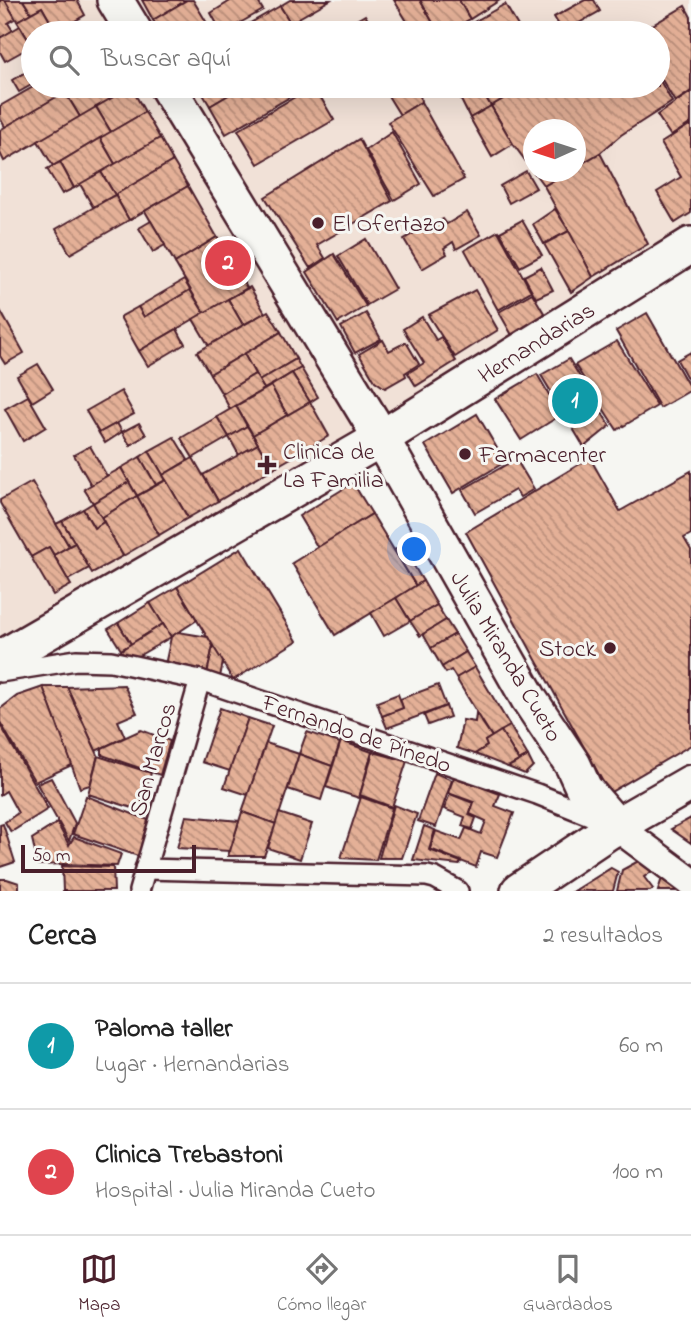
<!DOCTYPE html>
<html lang="es">
<head>
<meta charset="utf-8">
<style>
	body { margin:0; font-family:"Indie Flower",sans-serif; background:#f6f6f6; color:#222 }
	.compass { position:absolute; left:523px; top:119px; width:63px; height:63px; border-radius:50%; background:#fff; box-shadow:0 7px 28px #0002; rotate:267deg }
	.scale { position:absolute; left:21px; bottom:18px; width:175px; box-sizing:border-box; padding-left:7px; border:4px solid #4a1f2b; border-top:0; font-size:19px; line-height:24px; white-space:nowrap; color:#4a1f2b; -webkit-text-stroke:5px #f6f6f2; paint-order:stroke }
	.you { position:absolute; left:415px; top:550px; width:24px; height:24px; margin:-18px; border:5px solid #fff; border-radius:50%; background:#1a73e8; box-shadow:0 0 0 10px #1a73e833 }
	.badge { display:grid; place-items:center; width:46px; height:46px; border-radius:50%; background:#4a1f2b; color:#fff; font-size:23px; font-weight:700 }
	.pin { position:absolute; translate:-50% -50%; border:4px solid #fff; box-shadow:0 2px 7px #0006 }
	.list { margin:0; padding:0; list-style:none }
	h2 { display:flex; justify-content:space-between; align-items:center; height:91px; margin:0; padding:0 28px; font-size:30px }
	h2 small { font-size:23px; font-weight:400; color:#767676 }
	.list li { display:grid; grid-template-columns:46px 1fr auto; gap:21px; align-items:center; box-sizing:border-box; height:126px; padding:0 28px; border-top:2px solid #e0e0e0 }
	.list b { display:block; font-size:26px; white-space:nowrap }
	.list p { margin:0; font-size:23px; white-space:nowrap; color:#767676 }
	.list em { font-size:23px; font-style:normal; color:#767676 }
	.icon { flex:none; width:38px; height:38px; fill:none; stroke:currentColor; stroke-width:2; stroke-linecap:round; stroke-linejoin:round }
	.map { position:relative; flex:none; width:691px; height:891px; overflow:hidden }
	.search { position:absolute; background:#fff; box-shadow:0 7px 28px #0002; left:21px; right:21px; top:21px; height:77px; display:flex; align-items:center; gap:18px; box-sizing:border-box; padding:0 24px; border-radius:38px; color:#767676; font-size:26px }
	.sheet { height:343px; background:#fff }
	nav { display:flex; justify-content:space-around; align-items:center; box-sizing:border-box; height:98px; border-top:2px solid #e0e0e0; background:#fff; font-size:19px; color:#767676 }
	nav a { display:grid; justify-items:center; gap:4px }
	nav .on { color:#4a1f2b }
	.map>svg:first-child { display:block }
</style>
</head>
<body>
<div class="map">
<svg width="691" height="891" viewBox="0 0 691 891">
	<defs>
		<pattern id="building-back-hatch" width="6" height="6" patternUnits="userSpaceOnUse" patternTransform="scale(1.75)"><rect width="6" height="6" fill="#e4b097"/><path d="M-1 5l2 2M0 0l6 6M5-1l2 2" fill="none" stroke="#bb8f7b"/></pattern>
	</defs>
	<rect width="100%" height="100%" fill="#f6f6f2"/>
	<filter id="ink" filterUnits="userSpaceOnUse"><feTurbulence type="fractalNoise" baseFrequency=".0143" numOctaves="2"/><feDisplacementMap in="SourceGraphic" scale="14" xChannelSelector="R" yChannelSelector="G"/><feConvolveMatrix kernelMatrix="1 2 1 2 8 2 1 2 1" color-interpolation-filters="sRGB"/></filter>
	<g filter="url(#ink)">
		<path fill="#f1e1d7" fill-rule="evenodd" d="M0 0H691V254L0 677ZM33 33H658V86H33ZM534 130H576V172H534Z"/>
		<g fill="url(#building-back-hatch)" stroke="#4a1f2b" stroke-width="2">
			<path d="M0 0H5L16 18 8 23 13 31 0 38Z"/>
			<path d="M5 0H23L31 13 17 21Z"/>
			<path d="M23 0H77L85 15 56 32 42 7 31 13Z"/>
			<path d="M142 0H187L153 20Z"/>
			<path d="M187 0H193L213 33H161L153 20Z"/>
			<path d="M232 0H257L263 10 222 33 211 13Z"/>
			<path d="M290 0H330L290 23 280 6Z"/>
			<path d="M394 0H420L439 33H414Z"/>
			<path d="M420 0H459L470 19 445 33H439Z"/>
			<path d="M459 0H500L470 19Z"/>
			<path d="M585 0H594L600 11 563 32 554 17Z"/>
			<path d="M505 4 522 33H455Z"/>
			<path d="M280 6 291 24 275 33H233Z"/>
			<path d="M685 6 691 17V91L675 102 658 73V33H639Z"/>
			<path d="M42 7 56 32 33 33V45L32 46 17 21Z"/>
			<path d="M365 15 376 33H334Z"/>
			<path d="M20 26 32 46 5 61 0 52V38Z"/>
			<path d="M33 68V84L19 92 12 80Z"/>
			<path d="M658 77 672 102 621 135 600 153 576 167V130H534V172H568L544 186 513 144 491 106 525 86H658Z"/>
			<path d="M35 86H76L5 127 0 118V106Z"/>
			<path d="M76 86H117L121 93 80 117 65 92Z"/>
			<path d="M198 86H244L210 106Z"/>
			<path d="M244 86H309L226 134 210 106Z"/>
			<path d="M314 86 334 120 258 164 238 130Z"/>
			<path d="M382 86H414L420 94 421 102 400 115Z"/>
			<path d="M454 86H479L491 106 470 118Z"/>
			<path d="M479 86H525L491 106Z"/>
			<path d="M131 87 145 112 111 132 96 107Z"/>
			<path d="M65 92 80 117 4 161 0 153V130Z"/>
			<path d="M691 92V123L671 136 657 115Z"/>
			<path d="M421 102 464 179 434 196 388 122Z"/>
			<path d="M491 106 513 144 492 157 470 118Z"/>
			<path d="M96 107 111 132 53 166 38 141Z"/>
			<path d="M145 112 160 138 115 164 100 138Z"/>
			<path d="M691 124V213L675 223 657 192 681 177 661 143Z"/>
			<path d="M392 132 421 184 394 200 366 150Z"/>
			<path d="M100 138 115 164 74 188 60 162Z"/>
			<path d="M160 138 173 161 115 195 101 172Z"/>
			<path d="M359 139 392 201 317 245 325 258 310 268 265 197Z"/>
			<path d="M600 153 648 244 593 277 544 186 568 172H576V167Z"/>
			<path d="M173 161 188 186 129 220 115 195Z"/>
			<path d="M60 162 74 188 62 194 47 169Z"/>
			<path d="M526 171 536 188 509 203 500 186Z"/>
			<path d="M101 172 115 195 93 207 80 184Z"/>
			<path d="M188 186 217 237 175 263 145 211Z"/>
			<path d="M115 195 129 220 70 254 56 229Z"/>
			<path d="M555 209 569 231 544 244 533 224Z"/>
			<path d="M467 212 481 235 456 249 453 242 444 248 447 254 422 269 404 239 425 227 426 229 443 219 447 224Z"/>
			<path d="M522 220 542 255 520 267 500 232Z"/>
			<path d="M151 221 165 245 153 252 139 228Z"/>
			<path d="M498 231 531 291 498 310 465 250Z"/>
			<path d="M569 231 593 277 571 292 544 244Z"/>
			<path d="M217 237 247 288 204 313 175 263Z"/>
			<path d="M366 239 395 289 367 305 338 256Z"/>
			<path d="M334 254 366 306 338 323 307 272Z"/>
			<path d="M541 267 553 290 536 298 524 276Z"/>
			<path d="M184 280 190 290 144 317 138 307Z"/>
			<path d="M250 287 265 313 243 325 228 299Z"/>
			<path d="M190 290 204 313 139 351 120 317 138 307 144 317Z"/>
			<path d="M475 290 498 330 455 357 428 315Z"/>
			<path d="M532 293 547 318 513 337 499 312Z"/>
			<path d="M228 299 243 325 209 346 193 319Z"/>
			<path d="M0 310 24 353 5 364 0 356Z"/>
			<path d="M268 311 281 332 210 374 197 352Z"/>
			<path d="M366 313 381 339 355 353 341 327Z"/>
			<path d="M647 313 691 390 660 408 616 331Z"/>
			<path d="M422 317 436 340 441 337 456 361 416 386 408 373 424 363 403 329Z"/>
			<path d="M177 329 185 344 148 366 139 351Z"/>
			<path d="M281 332 296 359 259 381 244 354Z"/>
			<path d="M383 340 389 351 406 342 419 364 405 373 406 376 385 388 375 381 359 354Z"/>
			<path d="M617 341 657 406 617 430 575 365Z"/>
			<path d="M691 352V385L677 360Z"/>
			<path d="M244 354 255 374 222 394 210 374Z"/>
			<path d="M296 359 301 368 264 389 259 381Z"/>
			<path d="M569 359 610 426 584 447 541 375Z"/>
			<path d="M38 364 53 389 32 402 17 376Z"/>
			<path d="M301 368 318 397 310 402 292 373Z"/>
			<path d="M292 373 310 402 287 415 271 386Z"/>
			<path d="M255 374 264 389 230 409 222 394Z"/>
			<path d="M537 374 561 415 521 440 495 399Z"/>
			<path d="M271 386 287 415 253 435 236 406Z"/>
			<path d="M121 391 134 414 99 433 86 411Z"/>
			<path d="M28 396 46 427 23 441 5 409Z"/>
			<path d="M310 402 329 436 272 469 253 435Z"/>
			<path d="M236 406 247 426 229 437 217 417Z"/>
			<path d="M477 414 505 462 453 493 425 445Z"/>
			<path d="M217 417 229 437 193 458 181 438Z"/>
			<path d="M117 423 122 432 105 443 99 433Z"/>
			<path d="M139 423 146 435 130 445 122 432Z"/>
			<path d="M247 426 258 444 239 455 229 437Z"/>
			<path d="M174 437 188 460 163 475 149 451Z"/>
			<path d="M258 444 272 469 218 501 203 475Z"/>
			<path d="M90 446 107 476 91 485 74 455Z"/>
			<path d="M149 451 166 480 156 485 140 457Z"/>
			<path d="M140 457 156 485 137 496 121 468Z"/>
			<path d="M193 458 218 501 188 518 163 475Z"/>
			<path d="M590 458 620 511 691 471V534L684 538 691 550V745L609 793 466 532Z"/>
			<path d="M516 459 534 489 520 497 515 490 475 513 462 490Z"/>
			<path d="M121 468 129 482 93 503 84 489Z"/>
			<path d="M166 480 188 518 159 535 137 496Z"/>
			<path d="M32 482 69 546 54 555 49 547 31 557 0 503V500Z"/>
			<path d="M129 482 137 496 101 518 93 503Z"/>
			<path d="M353 483 372 514 318 548 299 516Z"/>
			<path d="M137 496 159 535 123 556 101 518Z"/>
			<path d="M93 503 104 522 94 528 83 509Z"/>
			<path d="M83 509 94 528 104 522 123 556 92 573 62 521Z"/>
			<path d="M372 514 416 586 335 635 292 563Z"/>
			<path d="M62 521 75 543 69 546 56 524Z"/>
			<path d="M75 543 89 568 68 580 54 555Z"/>
			<path d="M402 546 423 581 416 586 394 550Z"/>
			<path d="M49 547 71 585 53 595 31 557Z"/>
			<path d="M241 548 297 641 233 680 177 587Z"/>
			<path d="M423 581 437 605 410 621 396 598Z"/>
			<path d="M177 587 197 620 171 637 150 603Z"/>
			<path d="M396 598 410 621 384 636 371 613Z"/>
			<path d="M150 603 163 624 131 644 118 623Z"/>
			<path d="M437 605 446 620 420 636 410 621Z"/>
			<path d="M446 620 455 634 431 648 423 634Z"/>
			<path d="M118 623 131 644 121 650 108 629Z"/>
			<path d="M163 624 171 637 128 662 121 650Z"/>
			<path d="M178 632 208 637 213 646 207 674 165 665 171 637Z"/>
			<path d="M455 634 466 652 442 667 431 648Z"/>
			<path d="M213 646 223 662 220 677 207 674Z"/>
			<path d="M466 652 475 667 456 678 451 670 446 673 442 667Z"/>
			<path d="M475 667 510 726 492 737 456 678Z"/>
			<path d="M124 685 137 713 118 721 125 737 96 751 67 687Z"/>
			<path d="M438 685 446 706 387 728 382 716 403 708 400 699Z"/>
			<path d="M43 687H67L98 755 90 785 80 788Z"/>
			<path d="M43 687 72 765 35 782 0 722V709L17 696Z"/>
			<path d="M398 694 403 708 382 716 377 702Z"/>
			<path d="M446 706 450 717 428 725 424 715Z"/>
			<path d="M220 708 248 718 230 771 202 762Z"/>
			<path d="M476 713 492 737 485 741 487 746 475 754 457 748 463 720 475 722Z"/>
			<path d="M248 718 272 726 248 795 224 787Z"/>
			<path d="M0 724 48 809 11 832 5 822 18 813 6 791 0 795Z"/>
			<path d="M510 726 528 756 519 761 501 731Z"/>
			<path d="M141 730 170 741 160 775 102 755V748Z"/>
			<path d="M501 731 519 761 508 767 475 754 487 746 485 741Z"/>
			<path d="M307 732 340 743 332 766 299 754Z"/>
			<path d="M341 741 372 752 359 798 326 787Z"/>
			<path d="M266 743 299 754 276 824 242 812Z"/>
			<path d="M373 752 407 761 392 807 360 795Z"/>
			<path d="M299 754 332 766 321 800 288 789Z"/>
			<path d="M98 756 151 773 139 810 88 794Z"/>
			<path d="M528 756 533 766 525 774 508 767Z"/>
			<path d="M435 773 452 780 436 827 418 821Z"/>
			<path d="M454 777 500 794 495 806 514 813 497 857 481 852 476 867 430 849 436 831 461 840 466 828 481 834 486 821 470 814 474 802 448 793Z"/>
			<path d="M51 778 75 823 69 841 37 784Z"/>
			<path d="M450 794 473 803 469 815 476 818 472 829 462 826 465 817 444 809Z"/>
			<path d="M86 796 151 821 138 856 73 834Z"/>
			<path d="M361 797 392 808 376 860 341 858Z"/>
			<path d="M394 805 417 814 402 858H379Z"/>
			<path d="M242 812 276 824 264 856H228Z"/>
			<path d="M279 813 312 824 300 859 268 848Z"/>
			<path d="M186 816 239 821 230 851 177 848Z"/>
			<path d="M691 818V843L671 829Z"/>
			<path d="M57 823 69 845 74 837 121 854 117 866 63 864 38 865 32 839Z"/>
			<path d="M3 824 15 862 0 867V825Z"/>
			<path d="M424 826 435 830 429 850 461 862 459 865 413 860Z"/>
			<path d="M644 858 657 868 644 877 653 889 650 891H617L622 870Z"/>
			<path d="M62 866 113 867 114 891H63Z"/>
			<path d="M611 868 618 872 613 891H574Z"/>
			<path d="M664 871 689 891H658Z"/>
			<path d="M0 879H7L19 883V891H0Z"/>
		</g>
		<g fill="none" stroke-linecap="round" stroke-linejoin="round">
			<defs>
				<g id="street">
					<path d="M0 672 76 660 111 661 200 680 537 794 602 820"/>
					<path d="M145 869 427 876 435 878 458 891"/>
					<path d="M139 891 200 680"/>
				</g>
				<path id="secondary" d="M616 826 691 882"/>
				<g id="highway">
					<path d="M115 0 135 33"/>
					<path d="M167 86 370 419 529 699 573 765 584 789 616 826"/>
					<path d="M0 659 380 439 691 245"/>
					<path d="M519 891 616 826 691 783"/>
				</g>
			</defs>
			<use href="#street" stroke="#4a1f2b" stroke-width="24"/>
			<use href="#secondary" stroke="#4a1f2b" stroke-width="33"/>
			<use href="#highway" stroke="#4a1f2b" stroke-width="40"/>
			<use href="#street" stroke="#f6f6f2" stroke-width="19"/>
			<use href="#secondary" stroke="#f6f6f2" stroke-width="28"/>
			<use href="#highway" stroke="#f6f6f2" stroke-width="35"/>
		</g>
	</g>
	<g fill="#4a1f2b" stroke="#f6f6f2" stroke-width="2.5">
		<circle cx="318" cy="223" r="7"/>
		<circle cx="465" cy="454" r="7"/>
		<path d="M263.5 454.5h7v7h7v7h-7v7h-7v-7h-7v-7h7z"/>
		<circle cx="610" cy="648" r="7"/>
	</g>
	<g text-anchor="middle" stroke-width="6" stroke-linejoin="round" paint-order="stroke">
		<g font-size="24" fill="#4a1f2b" stroke="#f6f6f2" text-anchor="start">
			<text x="332" y="231">El Ofertazo</text>
			<text x="283" y="459">Clinica de<tspan x="283" dy="28">La Familia</tspan></text>
			<text x="479" y="462">Farmacenter</text>
			<text x="596" y="656" text-anchor="end">Stock</text>
		</g>
		<g font-size="24" fill="#4a1f2b" stroke="#f6f6f2">
			<text transform="translate(536 342) rotate(-32)" y="8">Hernandarias</text>
			<text transform="translate(507 656) rotate(59)" y="8">Julia Miranda Cueto</text>
			<text transform="translate(357 733) rotate(19)" y="8">Fernando de Pinedo</text>
			<text transform="translate(152 759) rotate(-74)" y="8">San Marcos</text>
		</g>
	</g>
</svg>
<svg class="compass" viewBox="-18 -18 36 36"><path d="M0-13l5 13h-10z" fill="#e53935"/><path d="M0 13l5-13h-10z" fill="#767676"/></svg>
<div class="scale">50 m</div>
<div class="you"></div>
<div class="pin badge" style="left:575px;top:401px;background:#0f9aa8">1</div>
<div class="pin badge" style="left:228px;top:263px;background:#e0444e">2</div>
<div class="search"><svg class="icon" aria-label="search" viewBox="0 0 24 24"><circle cx="10" cy="10" r="6"/><path d="M15 15l6 6"/></svg>Buscar aquí</div>
</div>
<section class="sheet">
<h2>Cerca<small>2 resultados</small></h2>
<ul class="list">
<li><span class="badge" style="background:#0f9aa8">1</span><div><b>Paloma taller</b><p>Lugar · Hernandarias</p></div><em>60 m</em></li>
<li><span class="badge" style="background:#e0444e">2</span><div><b>Clinica Trebastoni</b><p>Hospital · Julia Miranda Cueto</p></div><em>100 m</em></li>
</ul>
</section>
<nav>
<a class="on"><svg class="icon" aria-label="map" viewBox="0 0 24 24"><path d="M3 6l6-2 6 2 6-2v14l-6 2-6-2-6 2zM9 4v14M15 6v14"/></svg>Mapa</a>
<a><svg class="icon" aria-label="directions" viewBox="0 0 24 24"><path d="M12 3l9 9-9 9-9-9zM9 14v-3h6M13 9l2 2-2 2"/></svg>Cómo llegar</a>
<a><svg class="icon" aria-label="saved" viewBox="0 0 24 24"><path d="M7 4h10v16l-5-4-5 4z"/></svg>Guardados</a>
</nav>
</body>
</html>
